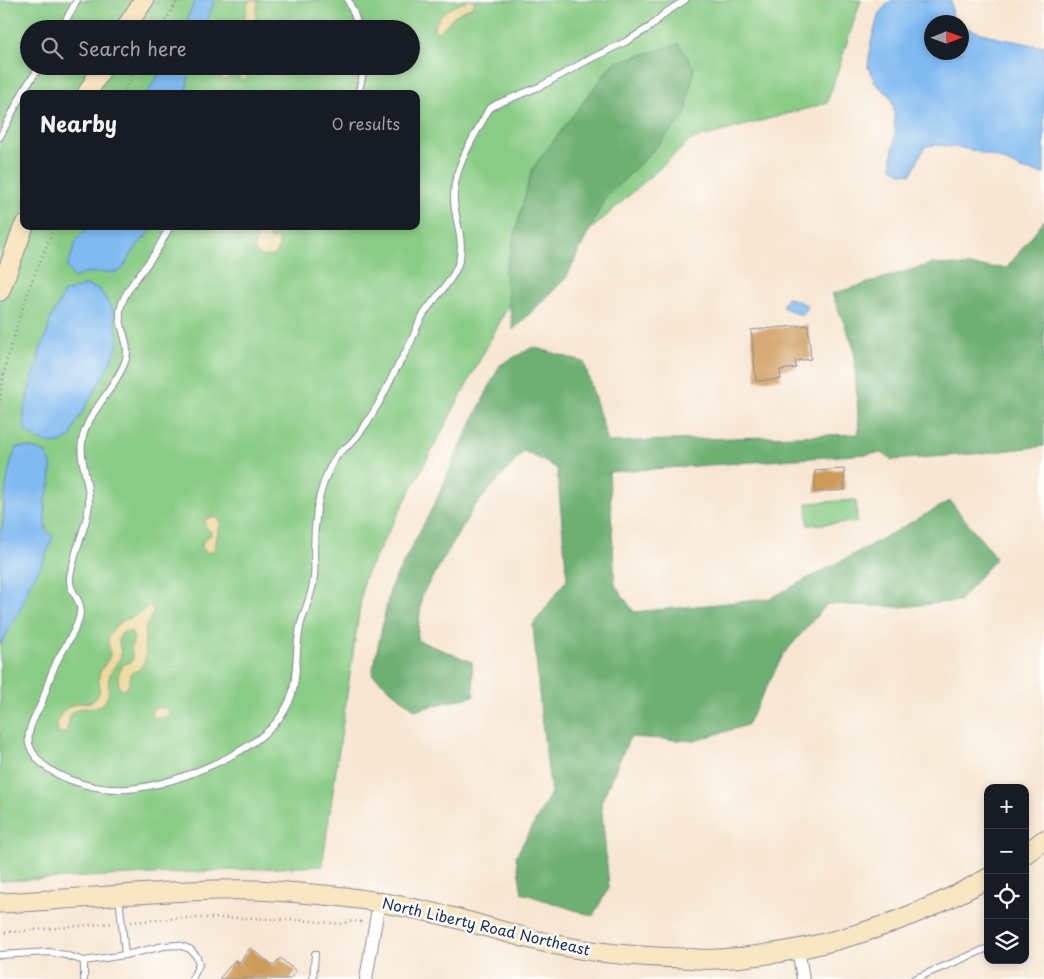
<!DOCTYPE html>
<html lang="en">
<head>
<meta charset="utf-8">
<style>
	body { margin:0; font-family:"Playpen Sans",sans-serif; background:#242831; color:#f1f3f6 }
	.controls { position:absolute; right:15px; bottom:15px; display:grid; overflow:hidden; border-radius:10px; box-shadow:0 2px 8px #0003 }
	.controls button { width:45px; height:45px; display:grid; place-items:center; padding:0; border:0; border-bottom:1px solid #363941; background:#171b24; color:#f1f3f6; font:25px sans-serif }
	.compass { position:absolute; left:924px; top:15px; width:45px; height:45px; border-radius:50%; background:#171b24; box-shadow:0 2px 8px #0003; rotate:89deg }
	.list { margin:0; padding:0; list-style:none }
	h2 { display:flex; justify-content:space-between; align-items:center; height:65px; margin:0; padding:0 20px; font-size:21px }
	h2 small { font-size:16px; font-weight:400; color:#9ea1a6 }
	.icon { flex:none; width:28px; height:28px; fill:none; stroke:currentColor; stroke-width:2; stroke-linecap:round; stroke-linejoin:round }
	.map { position:relative; flex:none; width:1044px; height:979px; overflow:hidden }
	.search { position:absolute; background:#171b24; box-shadow:0 2px 8px #0003; left:20px; top:20px; width:400px; height:55px; display:flex; align-items:center; gap:12px; box-sizing:border-box; padding:0 18px; border-radius:28px; color:#9ea1a6; font-size:19px }
	.panel { position:absolute; background:#171b24; box-shadow:0 2px 8px #0003; left:20px; top:90px; width:400px; height:140px; border-radius:10px }
	.map>svg:first-child { display:block }
</style>
</head>
<body>
<div class="map">
<svg width="1044" height="979" viewBox="0 0 1044 979">
	<rect width="100%" height="100%" fill="#fdfcf7"/>
	<filter id="ink" filterUnits="userSpaceOnUse"><feTurbulence type="fractalNoise" baseFrequency=".02" numOctaves="2"/><feDisplacementMap in="SourceGraphic" scale="10" xChannelSelector="R" yChannelSelector="G"/><feConvolveMatrix kernelMatrix="1 2 1 2 8 2 1 2 1" color-interpolation-filters="sRGB"/></filter>
	<filter id="wash" filterUnits="userSpaceOnUse"><feTurbulence type="fractalNoise" baseFrequency=".0096" numOctaves="4" result="noise"/><feDisplacementMap in="SourceGraphic" scale="20" xChannelSelector="R" yChannelSelector="G"/><feGaussianBlur stdDeviation="1.12" result="paint"/><feColorMatrix in="noise" values="0 0 0 0 0 0 0 0 0 0 0 0 0 0 0 0 0 1.4 0 .05"/><feComposite in="paint" operator="in"/></filter>
	<g filter="url(#wash)">
		<rect width="100%" height="100%" fill="#f7e6d1"/>
		<g fill="#89cc85" stroke="#527e72" fill-rule="evenodd">
			<path d="M0 0H861L827 103 691 140 511 301 364 578 322 866 0 881ZM29 29H411V66H29ZM24 94H416V226H24Z"/>
			<path d="M856 500 857 522 808 525 807 503Z"/>
		</g>
		<g fill="#6eb072" stroke="#447068">
			<path d="M679 44 694 68 685 116 645 159 605 198 566 278 513 330 505 272 532 169 613 63Z"/>
			<path d="M1044 220V446L985 453 892 460 882 453 609 472 615 585 634 612 769 599 854 554 950 501 996 558 959 601 900 607 827 604 783 655 747 725 694 741 630 737 601 802 609 887 593 916 522 893 516 856 551 793 541 715 533 625 567 579 557 468 524 451 474 507 422 595 417 640 472 662 474 696 415 710 372 674 391 586 437 499 455 457 500 365 533 347 584 362 608 442 859 434 854 348 832 294 930 264 1007 268Z"/>
		</g>
		<g fill="#eeda9e" stroke="#84847e">
			<path d="M249 0H257L258 4 256 14V29H242Z"/>
			<path d="M466 0H474V5L454 16 439 32 435 31 434 27C440 12 451 6 466 2Z"/>
			<path d="M227 66 226 69 229 73 228 79 224 80 217 74V67Z"/>
			<path d="M244 66H252C251 72 248 78 242 80L239 77 240 74Z"/>
			<path d="M259 226H270L269 239 271 240 275 238 279 239C279 246 278 250 274 256H261L255 252 254 247Z"/>
			<path d="M211 517C226 517 219 528 217 536 216 541 216 545 215 550L208 553C197 547 203 540 211 535V532C207 527 203 525 206 519Z"/>
			<path d="M151 605C157 613 148 618 146 627 145 634 144 641 145 647 145 652 146 656 145 660 143 667 138 671 131 673 129 680 132 688 121 689L119 686 118 675 123 665 131 662 133 658 131 648 134 638 131 631 123 632C115 641 121 645 121 654 120 661 112 668 110 675 107 682 110 691 107 698 98 715 84 703 73 712 68 716 70 726 65 733H59C53 722 62 710 72 705 81 701 90 706 97 697 102 691 98 683 99 675 101 668 108 662 110 655 111 650 107 645 108 640 109 633 115 625 121 622 125 619 131 619 135 616 141 613 145 608 151 605Z"/>
			<path d="M157 707 167 708 169 712 168 715C157 723 144 714 157 707Z"/>
		</g>
		<g fill="#7fbaf1" stroke="#4d74a8">
			<path d="M196 0H215L203 29H185L189 14Z"/>
			<path d="M891 0H951L953 19 959 22H932V52H962V25L966 28 998 38 1039 46 1044 45V174L1021 169 996 157 963 148 937 145 925 146 911 174 900 173 892 167V156L895 133 894 109 890 96 876 84 868 67 871 42 879 13Z"/>
			<path d="M166 66H190L186 94H146C153 85 158 73 166 66Z"/>
			<path d="M90 226H155L137 246 121 271 115 272 85 273 74 278 67 267 77 239Z"/>
			<path d="M86 285 100 290 113 310 119 340 116 349 108 368 75 425 71 437C51 450 44 442 25 431L24 411 32 379 37 366 40 350 47 333 51 317 59 304 63 293Z"/>
			<path d="M787 297 807 305 803 316 782 307Z"/>
			<path d="M17 447C29 447 37 449 47 454L51 464V473L50 485 45 501V517L46 530 53 537 43 562 29 586 22 606 0 645V533C5 523 3 516 4 506 6 486 8 465 17 447Z"/>
		</g>
		<g id="blocks">
			<g fill="#cd9a58">
				<path d="M808 325 811 359 795 361 796 368 780 370 781 379 756 381 751 330Z"/>
				<path d="M844 469 845 490 815 492V471Z"/>
				<path d="M250 948 274 966 280 958 296 971 290 979H219L235 960 239 963Z"/>
			</g>
		</g>
	</g>
	<g filter="url(#ink)">
		<use href="#blocks" fill-opacity="0" stroke="#898a98" stroke-width="1"/>
		<g fill="none" stroke-linecap="round" stroke-linejoin="round">
			<defs>
				<g id="service">
					<path d="M348 0 354 14 359 29"/>
					<path d="M61 29 77 0"/>
					<path d="M358 94 365 66"/>
					<path d="M0 137 26 86 41 66"/>
					<path d="M170 226C165 235 161 244 155 253 145 269 122 292 120 311 118 328 132 345 125 362 115 389 85 415 82 442 79 462 90 482 89 502 89 519 78 542 74 560 72 568 69 575 70 583 73 598 84 600 79 618 75 633 65 646 58 659 51 672 47 687 42 702 38 711 32 720 30 729 28 735 28 738 29 744 40 778 96 791 127 789 170 786 241 758 272 727 304 693 292 667 300 627 304 610 313 594 314 576 315 569 314 561 314 553 314 538 315 523 317 508 321 489 327 467 340 452 344 449 348 446 352 442 360 433 368 422 374 411 382 399 388 385 395 371 401 360 408 349 413 337 416 330 418 323 422 317 432 299 449 287 457 267 468 241 452 218 454 193 455 165 476 133 489 109L497 104 541 86 588 60 627 41 650 27 665 13 685 0"/>
					<path d="M119 896 125 955"/>
					<path d="M0 955 49 952 65 955 84 961"/>
					<path d="M84 979V961L125 955 164 946 178 945 190 949 197 957 199 965 192 979"/>
					<path d="M313 979 315 954"/>
					<path d="M914 979 988 948"/>
				</g>
				<g id="minor">
					<path d="M798 949 803 979"/>
					<path d="M366 979 379 902"/>
				</g>
				<g id="secondary">
					<path d="M125 29 144 0"/>
					<path d="M87 94 103 66"/>
					<path d="M0 291 24 226"/>
					<path d="M1025 854 1044 840"/>
					<path d="M0 903C40 901 81 898 121 895 165 892 209 889 253 890 284 891 314 894 344 897 376 901 408 907 439 914 477 923 514 936 552 944 595 953 639 957 683 958 694 959 706 960 718 959 813 954 906 924 988 878"/>
				</g>
			</defs>
			<use href="#service" stroke="#898a98" stroke-width="8"/>
			<use href="#minor" stroke="#898a98" stroke-width="14"/>
			<use href="#secondary" stroke="#898a98" stroke-width="21"/>
			<g stroke="#898a98" stroke-width="2.5" stroke-dasharray="1 4" stroke-linecap="butt">
				<path d="M160 29 178 0"/>
				<path d="M122 94 138 66"/>
				<path d="M0 400 5 367 18 322 33 278 45 250 54 226"/>
				<path d="M131 922 181 918H252L311 921 340 924 353 921 362 922"/>
				<path d="M0 933 113 923"/>
			</g>
			<use href="#service" stroke="#fff" stroke-width="6"/>
			<use href="#minor" stroke="#fff" stroke-width="12"/>
			<use href="#secondary" stroke="#f9e7c3" stroke-width="19"/>
		</g>
	</g>
	<g text-anchor="middle" stroke-width="5" stroke-linejoin="round" paint-order="stroke">
		<g font-size="15" fill="#1b2f5e" stroke="#fdfcf7">
			<text transform="translate(486 927) rotate(13)" y="5">North Liberty Road Northeast</text>
		</g>
	</g>
</svg>
<div class="controls">
<button>+</button>
<button>−</button>
<button><svg class="icon" aria-label="locate" viewBox="0 0 24 24"><circle cx="12" cy="12" r="6"/><path d="M12 2v4M12 18v4M2 12h4M18 12h4"/></svg></button>
<button><svg class="icon" aria-label="layers" viewBox="0 0 24 24"><path d="M12 4l9 5-9 5-9-5zM3 14l9 5 9-5"/></svg></button>
</div>
<svg class="compass" viewBox="-18 -18 36 36"><path d="M0-13l5 13h-10z" fill="#e53935"/><path d="M0 13l5-13h-10z" fill="#9ea1a6"/></svg>
<div class="search"><svg class="icon" aria-label="search" viewBox="0 0 24 24"><circle cx="10" cy="10" r="6"/><path d="M15 15l6 6"/></svg>Search here</div>
<section class="panel">
<h2>Nearby<small>0 results</small></h2>
<ul class="list">
</ul>
</section>
</div>
</body>
</html>
